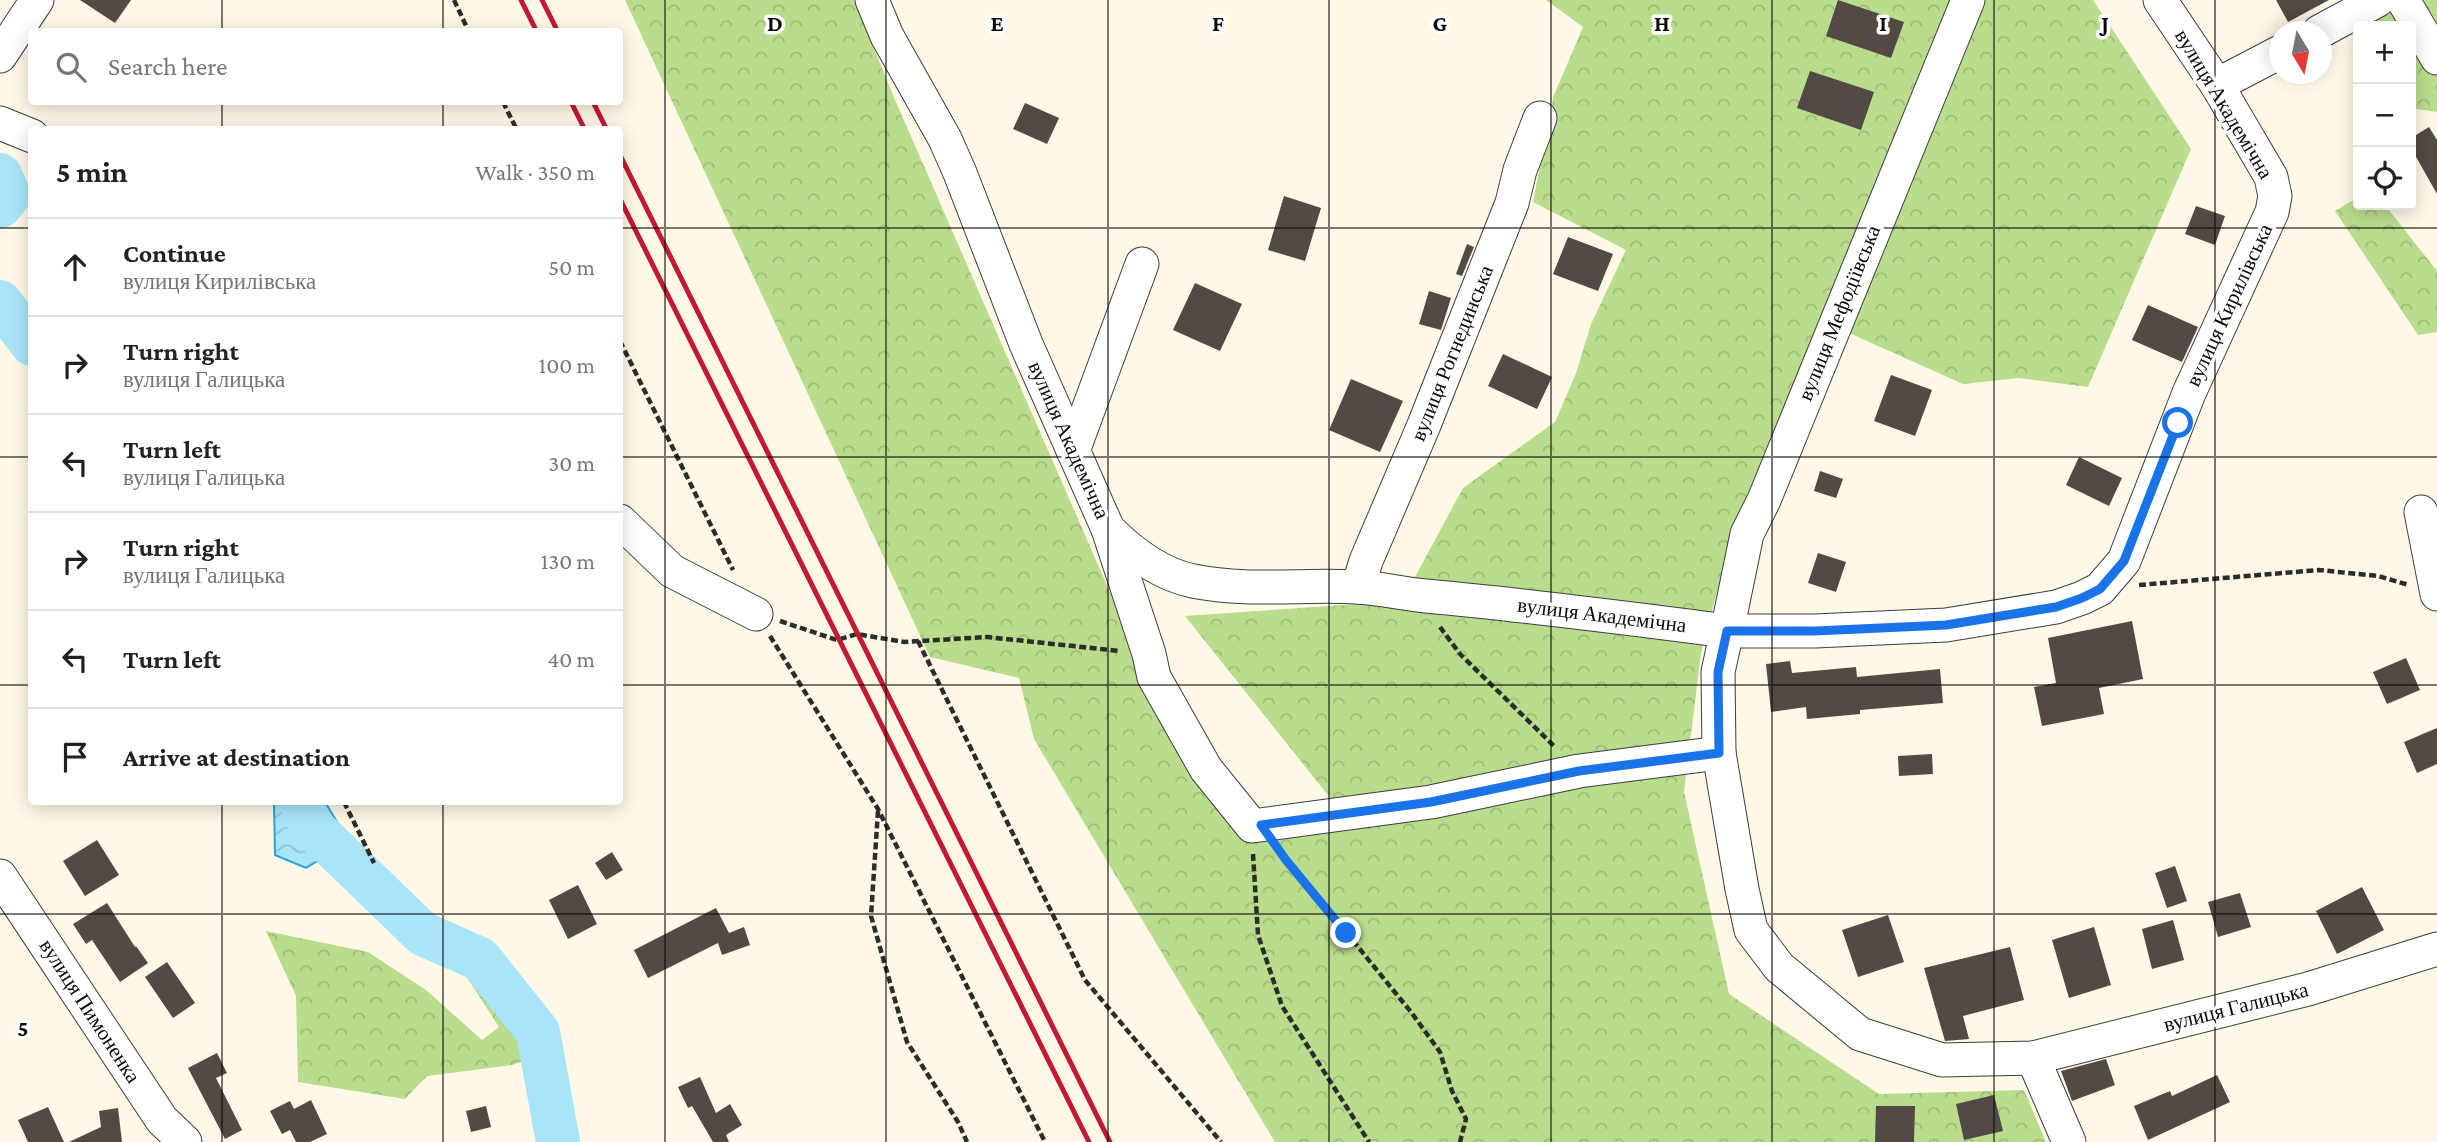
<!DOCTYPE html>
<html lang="en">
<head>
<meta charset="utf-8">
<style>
	body { margin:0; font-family:"Crimson Pro",serif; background:#f6f6f6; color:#202124 }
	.controls { position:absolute; right:21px; top:21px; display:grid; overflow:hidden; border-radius:7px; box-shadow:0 4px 18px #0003 }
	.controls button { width:63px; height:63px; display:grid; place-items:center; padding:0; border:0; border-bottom:2px solid #e0e0e0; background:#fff; color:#202124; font:35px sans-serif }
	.compass { position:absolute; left:2269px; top:21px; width:63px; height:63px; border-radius:50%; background:#fff; box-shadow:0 4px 18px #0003; rotate:170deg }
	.stop { position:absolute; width:21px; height:21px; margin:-16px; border:5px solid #1a73e8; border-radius:50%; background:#fff }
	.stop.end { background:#1a73e8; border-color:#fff; box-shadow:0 2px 7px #0008 }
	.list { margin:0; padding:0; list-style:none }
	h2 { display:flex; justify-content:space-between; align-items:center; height:91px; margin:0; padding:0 28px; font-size:30px }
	h2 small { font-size:23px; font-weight:400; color:#757577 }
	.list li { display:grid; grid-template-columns:46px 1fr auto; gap:21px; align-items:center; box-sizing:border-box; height:98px; padding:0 28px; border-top:2px solid #e0e0e0 }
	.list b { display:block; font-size:26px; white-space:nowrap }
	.list p { margin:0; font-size:23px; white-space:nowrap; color:#757577 }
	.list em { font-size:23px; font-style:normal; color:#757577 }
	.icon { flex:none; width:38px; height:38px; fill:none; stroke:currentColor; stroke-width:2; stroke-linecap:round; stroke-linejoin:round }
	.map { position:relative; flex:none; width:2437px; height:1142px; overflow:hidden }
	.search { position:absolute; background:#fff; box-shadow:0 4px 18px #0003; left:28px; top:28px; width:595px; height:77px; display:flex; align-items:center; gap:18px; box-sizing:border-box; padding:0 24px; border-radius:7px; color:#757577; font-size:26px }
	.panel { position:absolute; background:#fff; box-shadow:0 4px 18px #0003; left:28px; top:126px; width:595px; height:679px; border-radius:7px }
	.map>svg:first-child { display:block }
</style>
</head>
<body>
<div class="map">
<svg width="2437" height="1142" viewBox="0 0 2437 1142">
	<defs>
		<pattern id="forest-crowns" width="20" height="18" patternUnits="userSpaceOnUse" patternTransform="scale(1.75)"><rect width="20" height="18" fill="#b9dd8d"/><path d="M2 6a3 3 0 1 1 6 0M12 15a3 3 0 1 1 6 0" fill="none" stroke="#9ebc78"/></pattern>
		<pattern id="water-waves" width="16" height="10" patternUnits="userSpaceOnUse" patternTransform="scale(1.75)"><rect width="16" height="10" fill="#a8e4fa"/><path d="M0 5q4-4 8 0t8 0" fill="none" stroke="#8fc2d5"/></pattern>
	</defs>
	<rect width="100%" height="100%" fill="#fff8e7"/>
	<g fill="url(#forest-crowns)">
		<path d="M625 0H854L896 102 1171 732 1248 837 1355 829 1185 616 1402 601 1463 488 1555 422 1576 373 1591 324 1626 250 1533 202 1554 95 1583 27 1546 0H2093L2191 149 2088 387 2019 378 1963 384 1829 324 1732 534 1701 653 1684 792 1729 994 1879 1094 2024 1090 2046 1142H1275L1034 739 1019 678 930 657Z"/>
		<path d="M2371 0H2437V112L2411 108V26H2374L2376 17Z"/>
		<path d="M2358 197V205H2385L2437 271V332L2418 335 2335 211Z"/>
		<path d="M266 931 368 952 426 990 482 1040 499 1027 457 962 504 964 559 1049 512 1065 427 1076 405 1099 298 1082 296 996Z"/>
	</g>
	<path fill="url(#water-waves)" stroke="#2aa3d6" stroke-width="2" d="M274 802H325L349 842 306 868 275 855Z"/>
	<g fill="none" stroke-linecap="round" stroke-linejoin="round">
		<g stroke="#a8e4fa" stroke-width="44">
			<path d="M0 175 9 195 0 206"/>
			<path d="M0 302 32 344"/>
			<path d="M301 802 310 825 423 934 480 959 538 1032 558 1142"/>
		</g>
	</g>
	<g fill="#534a46">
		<path d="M80 0H131L115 23Z"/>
		<path d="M1838 0 1904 22 1891 58 1826 36Z"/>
		<path d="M2276 0H2329L2288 22Z"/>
		<path d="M1810 71 1874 92 1861 130 1797 108Z"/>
		<path d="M1025 103 1059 118 1047 144 1013 129Z"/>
		<path d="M2429 127 2437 140V194L2411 148V138Z"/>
		<path d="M1284 196 1321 208 1305 261 1268 250Z"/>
		<path d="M2196 206 2225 216 2215 245 2185 234Z"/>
		<path d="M1568 237 1613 254 1598 291 1553 274Z"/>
		<path d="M1467 244 1474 247 1462 276 1456 274Z"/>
		<path d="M1195 283 1242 304 1220 351 1173 330Z"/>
		<path d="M1429 291 1451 298 1441 330 1419 324Z"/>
		<path d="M2148 305 2198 327 2182 362 2132 340Z"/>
		<path d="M1503 354 1552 377 1537 409 1488 386Z"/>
		<path d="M1891 375 1932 390 1915 436 1874 421Z"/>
		<path d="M1351 379 1403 401 1380 452 1329 430Z"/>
		<path d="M2079 457 2122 478 2109 506 2066 485Z"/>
		<path d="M1820 471 1843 479 1836 498 1814 491Z"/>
		<path d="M1818 553 1846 562 1836 592 1808 583Z"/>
		<path d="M2132 621 2143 679 2099 688 2104 714 2042 726 2034 687 2056 683 2048 638Z"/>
		<path d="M2406 658 2420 690 2387 704 2373 672Z"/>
		<path d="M1790 661 1792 673 1856 667 1857 677 1940 669 1943 703 1860 710V714L1807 719 1806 707 1771 712 1766 664Z"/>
		<path d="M2437 728V764L2417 773 2404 742Z"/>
		<path d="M1932 754 1933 774 1899 776 1898 756Z"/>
		<path d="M97 840 119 875 85 896 63 861Z"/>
		<path d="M612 852 623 870 606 880 595 863Z"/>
		<path d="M2175 866 2187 901 2167 908 2155 873Z"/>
		<path d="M578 885 597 924 568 939 549 900Z"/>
		<path d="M2362 887 2384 930 2337 954 2316 911Z"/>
		<path d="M2240 893 2251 927 2218 937 2208 902Z"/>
		<path d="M107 903 135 947 136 946 148 963 120 982 92 940 86 944 73 924Z"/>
		<path d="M716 908 729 933 744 927 750 945 722 955 718 943 648 978 634 950Z"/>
		<path d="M1888 915 1904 962 1858 977 1842 930Z"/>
		<path d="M2173 920 2184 960 2152 969 2142 929Z"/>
		<path d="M2094 927 2111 985 2069 998 2052 940Z"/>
		<path d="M2010 947 2024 1000 1963 1016 1969 1039 1945 1041 1924 968Z"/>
		<path d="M167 962 195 1003 173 1018 145 977Z"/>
		<path d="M217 1053 227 1073 216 1078 242 1130 225 1139 188 1068Z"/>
		<path d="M2106 1059 2115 1085 2072 1101 2061 1071Z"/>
		<path d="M2217 1075 2230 1102 2148 1140 2134 1106 2170 1091 2172 1096Z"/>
		<path d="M700 1077 716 1113 730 1104 742 1125 726 1135 729 1142H713L692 1106 688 1108 678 1087Z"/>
		<path d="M1994 1095 2003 1131 1964 1140 1956 1104Z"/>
		<path d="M311 1100 327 1134 310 1142H296L290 1130 282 1134 270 1111 290 1101 294 1109Z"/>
		<path d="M486 1106 491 1127 471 1132 466 1111Z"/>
		<path d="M1876 1106H1915L1914 1142H1875Z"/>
		<path d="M48 1107 64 1142H28L18 1120Z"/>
		<path d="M118 1108 122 1142H69L101 1127 99 1111Z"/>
	</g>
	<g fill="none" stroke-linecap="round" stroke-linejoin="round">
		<defs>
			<g id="minor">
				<path d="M872 0 887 36 945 139 960 173 1026 344 1108 529C1131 552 1159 574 1193 581 1248 592 1302 584 1357 587 1380 588 1403 594 1426 596 1526 605 1626 618 1727 631L1747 534 1764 500 1968 0"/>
				<path d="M2403 0 2437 58"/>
				<path d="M2319 32 2378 0"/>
				<path d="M0 56 37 0"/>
				<path d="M2217 85 2280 52"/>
				<path d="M0 123 32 136"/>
				<path d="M1073 451 1142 264"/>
				<path d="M2421 512 2437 594"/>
				<path d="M620 521 672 571 756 614"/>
				<path d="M1108 529 1149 654 1154 677 1206 769 1252 826 1431 802 1579 771 1719 753 1718 672 1727 631H1815L1946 625 2056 607 2082 598 2100 589 2124 561 2189 393 2272 212 2275 196 2271 177 2217 85 2160 0"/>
				<path d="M1358 587 1366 561 1424 425 1512 203 1520 170 1540 118"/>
				<path d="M1719 753 1742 889 1751 930 1779 967 1860 1034 1942 1060 2033 1058 2308 989 2437 949"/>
				<path d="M0 876 162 1120 185 1142"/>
				<path d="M2033 1058 2069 1142"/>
			</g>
		</defs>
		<use href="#minor" stroke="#3d3d3d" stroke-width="35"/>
		<g stroke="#2c2c2c" stroke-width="4.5" stroke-dasharray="7 3.5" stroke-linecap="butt">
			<path d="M454 0 469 32"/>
			<path d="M503 102 517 130"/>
			<path d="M620 341 733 570"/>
			<path d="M2139 585 2319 570 2378 576 2409 585"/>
			<path d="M780 621 837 640 857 634 904 642 987 637 1120 651"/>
			<path d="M1440 627 1460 654 1554 746"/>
			<path d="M770 636 878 809 1045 1142"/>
			<path d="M918 641 1085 980 1221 1142"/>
			<path d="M344 802 374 863"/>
			<path d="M878 811 871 916 907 1042 958 1122 967 1142"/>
			<path d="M1280 851 1411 1012 1440 1052 1452 1091 1466 1119 1460 1142"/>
			<path d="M1253 854 1258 935 1282 1006 1369 1142"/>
		</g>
		<use href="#minor" stroke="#fff" stroke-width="33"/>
		<g stroke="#c21a33" stroke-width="5">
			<path d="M521 0 537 32"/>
			<path d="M542 0 558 32"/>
			<path d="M571 102 585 130"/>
			<path d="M593 102 607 130"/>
			<path d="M620 155 1110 1142"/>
			<path d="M620 199 1089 1142"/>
		</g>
	</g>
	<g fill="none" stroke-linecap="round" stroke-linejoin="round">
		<path stroke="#1a73e8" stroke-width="9" d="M1346 933 1286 860 1261 825 1431 802 1579 771 1719 753 1718 672 1727 631H1815L1946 625 2056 607 2082 598 2100 589 2124 561 2178 423"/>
	</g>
	<path fill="none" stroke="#0a0a0a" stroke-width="2" stroke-opacity="0.55" d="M222 0V32M443 0V32M665 0V1142M886 0V1142M1108 0V1142M1329 0V1142M1551 0V1142M1772 0V1142M1994 0V1142M2215 0V1142M222 102V130M443 102V130M0 228H32M620 228H2437M0 457H32M620 457H2437M0 685H32M620 685H2437M222 802V1142M443 802V1142M0 914H2437"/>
	<g text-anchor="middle" stroke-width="7" stroke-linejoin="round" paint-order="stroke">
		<g font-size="21" fill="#0a0a0a" stroke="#fff">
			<text transform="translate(2224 104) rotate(59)" y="7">вулиця Академічна</text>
			<text transform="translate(2229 305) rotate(-65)" y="7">вулиця Кирилівська</text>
			<text transform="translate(1839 313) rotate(-68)" y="7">вулиця Мефодіївська</text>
			<text transform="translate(1452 353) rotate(-68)" y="7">вулиця Рогнединська</text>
			<text transform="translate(1069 440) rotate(66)" y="7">вулиця Академічна</text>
			<text transform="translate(1602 615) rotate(7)" y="7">вулиця Академічна</text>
			<text transform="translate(2236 1007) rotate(-14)" y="7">вулиця Галицька</text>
			<text transform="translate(90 1011) rotate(57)" y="7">вулиця Пимоненка</text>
		</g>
	</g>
	<g font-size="23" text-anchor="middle" font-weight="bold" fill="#0a0a0a" stroke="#fff" stroke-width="7" stroke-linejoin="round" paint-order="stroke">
		<text x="775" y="31">D</text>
		<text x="997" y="31">E</text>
		<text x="1218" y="31">F</text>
		<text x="1440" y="31">G</text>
		<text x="1662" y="31">H</text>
		<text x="1883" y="31">I</text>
		<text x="2105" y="31">J</text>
		<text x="23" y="1036">5</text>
	</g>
</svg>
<div class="controls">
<button>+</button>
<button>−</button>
<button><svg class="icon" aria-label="locate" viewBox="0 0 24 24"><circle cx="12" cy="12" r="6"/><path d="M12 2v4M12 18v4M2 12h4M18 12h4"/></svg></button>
</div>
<svg class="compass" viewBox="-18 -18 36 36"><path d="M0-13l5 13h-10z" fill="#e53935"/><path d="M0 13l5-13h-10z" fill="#757577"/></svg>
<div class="stop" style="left:2178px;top:423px"></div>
<div class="stop end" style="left:1346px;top:933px"></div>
<div class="search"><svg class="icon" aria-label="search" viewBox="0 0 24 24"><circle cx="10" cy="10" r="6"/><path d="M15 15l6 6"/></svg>Search here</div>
<section class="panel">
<h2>5 min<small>Walk · 350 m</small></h2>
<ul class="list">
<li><svg class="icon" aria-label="ahead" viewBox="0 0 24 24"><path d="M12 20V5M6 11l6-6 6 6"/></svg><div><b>Continue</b><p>вулиця Кирилівська</p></div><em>50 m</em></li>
<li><svg class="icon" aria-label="right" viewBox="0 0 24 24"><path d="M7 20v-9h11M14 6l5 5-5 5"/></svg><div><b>Turn right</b><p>вулиця Галицька</p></div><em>100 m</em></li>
<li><svg class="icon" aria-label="left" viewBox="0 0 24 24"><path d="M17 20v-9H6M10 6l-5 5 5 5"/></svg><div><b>Turn left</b><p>вулиця Галицька</p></div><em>30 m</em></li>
<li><svg class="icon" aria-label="right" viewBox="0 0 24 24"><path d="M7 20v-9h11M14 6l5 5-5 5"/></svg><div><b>Turn right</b><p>вулиця Галицька</p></div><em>130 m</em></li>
<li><svg class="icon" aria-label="left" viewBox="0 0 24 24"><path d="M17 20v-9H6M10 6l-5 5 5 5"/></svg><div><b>Turn left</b></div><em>40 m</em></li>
<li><svg class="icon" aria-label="arrive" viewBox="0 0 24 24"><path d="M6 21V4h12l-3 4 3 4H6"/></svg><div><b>Arrive at destination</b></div></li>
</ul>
</section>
</div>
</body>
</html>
